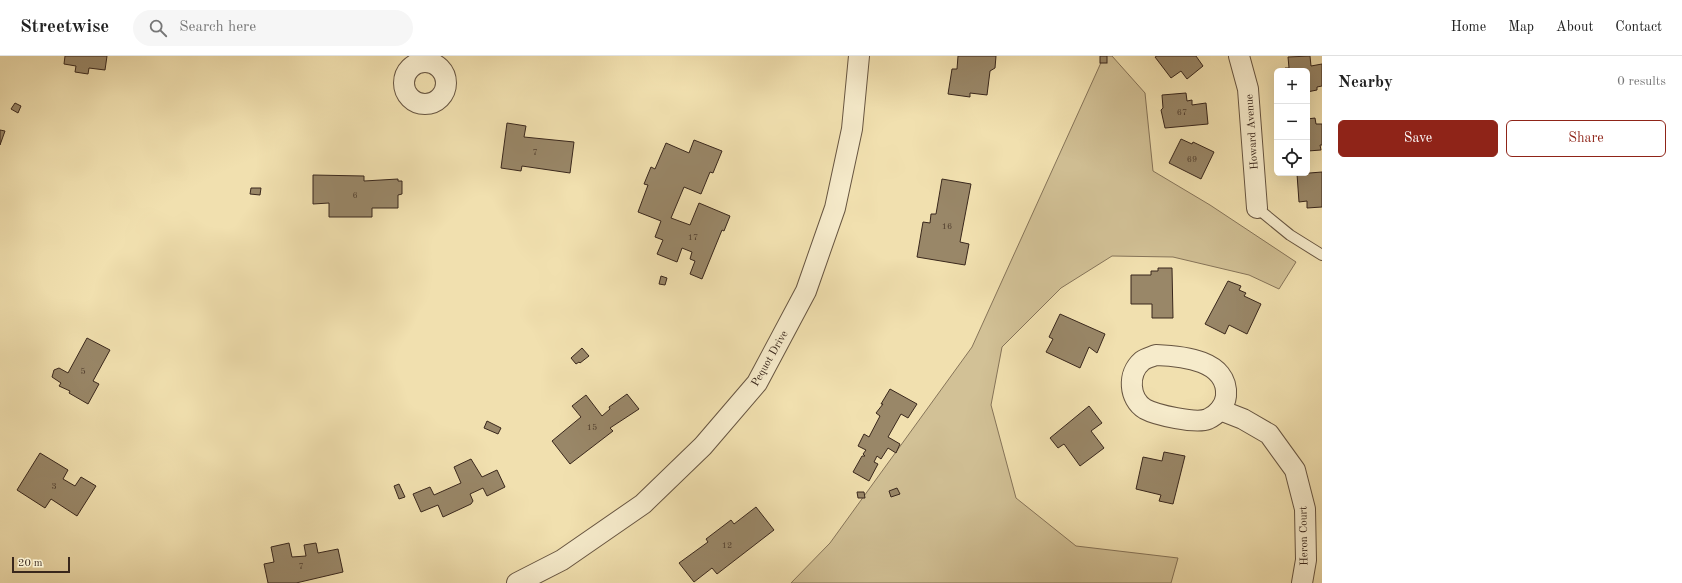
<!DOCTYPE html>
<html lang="en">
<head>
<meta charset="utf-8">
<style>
	body { margin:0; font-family:"Old Standard TT",serif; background:#f6f6f6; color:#222 }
	.controls { position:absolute; right:12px; top:12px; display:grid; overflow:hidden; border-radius:6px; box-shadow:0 4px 16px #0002 }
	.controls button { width:36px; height:36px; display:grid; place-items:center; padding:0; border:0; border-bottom:1px solid #e0e0e0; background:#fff; color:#222; font:20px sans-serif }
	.scale { position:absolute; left:12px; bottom:10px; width:58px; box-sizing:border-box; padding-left:4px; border:2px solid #39271c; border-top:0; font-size:11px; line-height:14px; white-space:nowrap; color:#39271c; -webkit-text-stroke:3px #f6ebcb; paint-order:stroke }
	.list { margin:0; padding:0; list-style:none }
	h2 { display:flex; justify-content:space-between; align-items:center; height:52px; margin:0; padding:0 16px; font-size:17px }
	h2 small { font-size:13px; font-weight:400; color:#767676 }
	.actions { display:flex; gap:8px; padding:12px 16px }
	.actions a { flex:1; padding:9px 0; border:1px solid #8f2418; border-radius:6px; text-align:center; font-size:14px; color:#8f2418 }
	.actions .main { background:#8f2418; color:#fff }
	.icon { flex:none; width:22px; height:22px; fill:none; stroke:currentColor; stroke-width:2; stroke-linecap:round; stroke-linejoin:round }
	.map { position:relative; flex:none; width:1322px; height:527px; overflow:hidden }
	header { display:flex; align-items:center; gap:24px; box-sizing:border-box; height:56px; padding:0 20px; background:#fff; border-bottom:1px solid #e0e0e0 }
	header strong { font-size:19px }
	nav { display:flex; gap:22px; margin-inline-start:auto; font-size:14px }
	.search { width:280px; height:36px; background:#f6f6f6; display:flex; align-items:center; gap:10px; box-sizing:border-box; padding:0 14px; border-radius:22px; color:#767676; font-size:15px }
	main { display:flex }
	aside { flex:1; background:#fff }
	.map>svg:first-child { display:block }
</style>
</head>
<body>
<header>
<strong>Streetwise</strong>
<div class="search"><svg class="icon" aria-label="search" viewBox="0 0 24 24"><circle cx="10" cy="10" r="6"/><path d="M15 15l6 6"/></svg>Search here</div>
<nav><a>Home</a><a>Map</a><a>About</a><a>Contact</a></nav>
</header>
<main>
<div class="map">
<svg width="1322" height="527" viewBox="0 0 1322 527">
	<rect width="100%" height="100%" fill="#f1e0af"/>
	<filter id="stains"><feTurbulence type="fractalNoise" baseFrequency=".005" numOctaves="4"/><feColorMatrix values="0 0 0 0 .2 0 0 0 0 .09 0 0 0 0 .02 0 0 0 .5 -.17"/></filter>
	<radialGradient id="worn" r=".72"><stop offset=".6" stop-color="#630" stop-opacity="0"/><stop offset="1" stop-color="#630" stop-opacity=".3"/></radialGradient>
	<path fill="#d2c196" stroke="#867459" d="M1104 0H1112L1145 37 1153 115 1210 149 1296 206 1279 233 1249 219 1173 201 1112 200 1061 232 1002 291 991 349 1016 442 1076 490 1178 502 1171 527H791L830 487 972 291Z"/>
	<g fill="#998768" stroke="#39271c">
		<path d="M65 0H107L105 14 89 12 88 18 75 16 76 10 64 8Z"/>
		<path d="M958 0H996L995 12 990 15 987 39 970 37V41L948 38 952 13H957Z"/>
		<rect x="1100" y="0" width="7" height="7"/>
		<path d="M1157 0H1196L1203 10 1187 23 1181 15 1171 22 1155 1Z"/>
		<path d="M1310 0 1311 10 1322 8V30L1317 31V34L1307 36V15H1285V12H1289L1288 1Z"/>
		<path d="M1186 37 1187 45 1192 44V49L1206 47 1208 68 1165 72 1161 54 1163 52 1162 39Z"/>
		<path d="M15 47 21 50 18 57 11 53Z"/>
		<path d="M1315 62 1316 68H1322V89H1320L1321 94 1308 95 1307 63Z"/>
		<path d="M507 67 526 70 524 81 574 86 570 117 522 110 521 115 501 112Z"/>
		<path d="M0 74 5 75 0 89Z"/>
		<path d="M1181 83 1192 88 1193 86 1214 96 1201 123 1169 107Z"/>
		<path d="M694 84 722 95 713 117 710 116 701 138 684 131 671 162 690 169 699 147 730 160 724 175 722 174 702 223 690 218 695 205 690 203 692 196 682 192 677 206 657 198 663 184 655 181 661 165 638 156 648 129 644 128 651 111 655 113 666 87 689 97Z"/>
		<path d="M1322 116V151L1307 152V145L1299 146 1297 118Z"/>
		<path d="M313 119 364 120V125L398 123V125H402V138L398 139V152H372V161H329V147L313 148Z"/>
		<path d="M942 123 971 128 960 186 969 188 965 209 917 201 923 166 930 167 931 158H936Z"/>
		<path d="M251 132H261L260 139 250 138Z"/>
		<path d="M1158 212H1172L1173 262H1152V248H1131V219H1151V215H1158Z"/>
		<path d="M661 220 667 222 665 229 659 228Z"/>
		<path d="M1228 225 1241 230 1239 234 1246 237 1244 240 1261 248 1247 278 1229 269 1225 278 1205 268Z"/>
		<path d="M1060 258 1105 278 1097 297 1089 291 1080 312 1046 296 1053 283 1049 281Z"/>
		<path d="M87 282 110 294 93 325 99 328 88 348 69 337 70 335 59 330 61 327 52 321 54 314 59 312 68 317Z"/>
		<path d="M582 292 589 300 580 307 579 306 576 308 571 302Z"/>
		<path d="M890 333 917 348 908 362 901 358 888 381 900 388 896 397 888 392 881 403 877 400 874 406 878 408 869 425 853 416 862 400H865L863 398 866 394 858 390 864 378 869 381 880 360 876 357 883 348H881Z"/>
		<path d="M627 338 639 353 610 372 613 375 570 408 552 385 581 361 572 350 586 339 602 360 610 353 609 351Z"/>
		<path d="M1089 350 1102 367 1091 375 1104 392 1080 410 1064 388 1058 392 1050 382Z"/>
		<path d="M487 365 501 372 498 378 484 372Z"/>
		<path d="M1164 396 1185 400 1173 448 1159 445 1161 439 1136 433 1143 401 1162 405Z"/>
		<path d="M40 397 68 414 63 423 75 430 81 421 96 430 77 460 51 443 45 452 17 434Z"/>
		<path d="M471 403 482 421 497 414 505 431 487 440 483 432 470 438 473 445 471 448 443 461 438 449 421 456 413 438 430 431 434 439 461 427 454 411Z"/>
		<path d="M399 428 405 441 399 443 394 430Z"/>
		<path d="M897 432 900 438 891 441 889 435Z"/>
		<path d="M857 436H864L865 442H858Z"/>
		<path d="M756 451 774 474 717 518 712 512 694 526 679 507 708 486 706 483 731 464 734 468Z"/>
		<path d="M289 487 292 501 306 500 304 489 316 487 318 497 338 493 343 516 296 527H268L264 508 274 506 271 491Z"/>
	</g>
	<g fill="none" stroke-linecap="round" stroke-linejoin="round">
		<defs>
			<path id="lane" d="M1257 152 1290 179 1322 199"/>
			<g id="street">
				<path d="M1239 0 1248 33 1257 152"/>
				<circle cx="425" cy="27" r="21"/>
				<path d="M1156 299C1182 300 1229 304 1226 340 1225 350 1217 359 1208 363 1196 368 1156 359 1145 353 1129 343 1127 318 1142 305 1146 302 1151 301 1156 299Z"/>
				<path d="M1220 354 1243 363 1269 378 1295 414 1305 453 1306 504 1302 527"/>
				<path d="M517 527 562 504 643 448 703 390 757 327 806 235 835 152 852 73 859 0"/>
			</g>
		</defs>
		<use href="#lane" stroke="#675541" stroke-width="12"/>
		<use href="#street" stroke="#675541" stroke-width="22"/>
		<use href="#lane" stroke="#f6ebcb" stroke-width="10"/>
		<use href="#street" stroke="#f6ebcb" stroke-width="20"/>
	</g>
	<g text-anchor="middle" stroke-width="4" stroke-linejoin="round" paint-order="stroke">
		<g font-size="9" fill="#513f2f">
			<text x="1182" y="59">67</text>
			<text x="535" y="99">7</text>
			<text x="1192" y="106">69</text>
			<text x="355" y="142">6</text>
			<text x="947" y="173">16</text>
			<text x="693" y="184">17</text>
			<text x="83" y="318">5</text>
			<text x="592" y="374">15</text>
			<text x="54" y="433">3</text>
			<text x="727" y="492">12</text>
			<text x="301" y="513">7</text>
		</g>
		<g font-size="11" fill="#39271c" stroke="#f6ebcb">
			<text transform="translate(1251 76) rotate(-94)" y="4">Howard Avenue</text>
			<text transform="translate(769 302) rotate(-60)" y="4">Pequot Drive</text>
			<text transform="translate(1303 480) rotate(-91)" y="4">Heron Court</text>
		</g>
	</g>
	<rect width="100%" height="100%" filter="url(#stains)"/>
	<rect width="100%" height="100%" fill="url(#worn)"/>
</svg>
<div class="controls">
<button>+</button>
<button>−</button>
<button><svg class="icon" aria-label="locate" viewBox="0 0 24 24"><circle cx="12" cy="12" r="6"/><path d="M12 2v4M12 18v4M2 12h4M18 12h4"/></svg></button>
</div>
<div class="scale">20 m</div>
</div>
<aside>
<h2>Nearby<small>0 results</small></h2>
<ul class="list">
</ul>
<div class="actions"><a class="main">Save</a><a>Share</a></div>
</aside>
</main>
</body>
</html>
